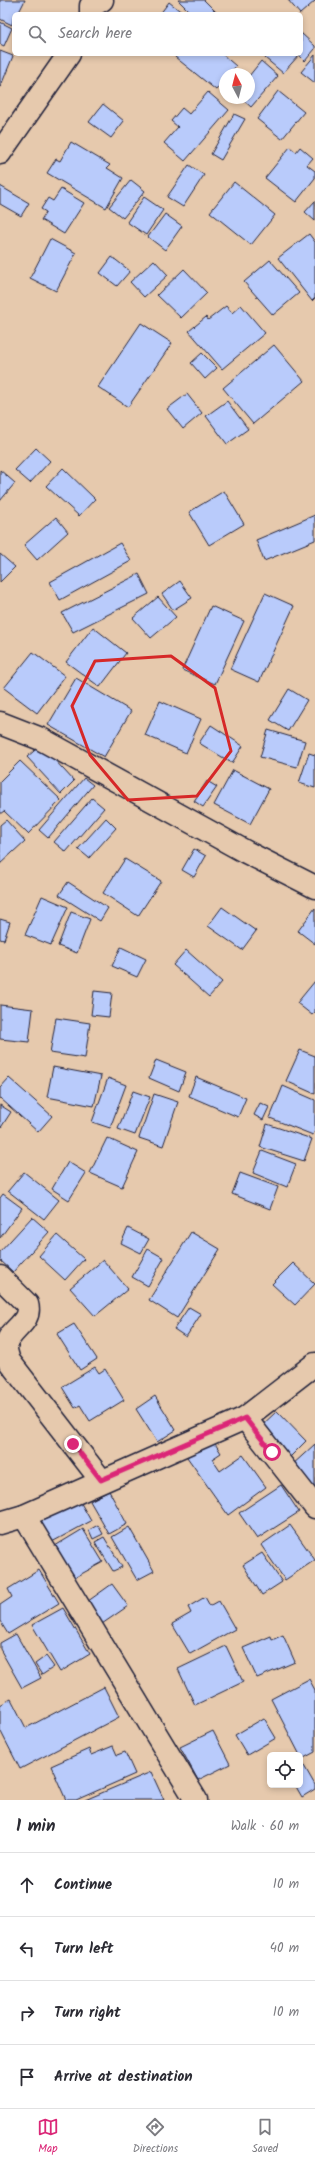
<!DOCTYPE html>
<html lang="en">
<head>
<meta charset="utf-8">
<style>
	body { margin:0; font-family:Kalam,sans-serif; background:#f2f2f3; color:#2b2b33 }
	.controls { position:absolute; right:12px; bottom:12px; display:grid; overflow:hidden; border-radius:6px; box-shadow:0 2px 6px #0003 }
	.controls button { width:36px; height:36px; display:grid; place-items:center; padding:0; border:0; border-bottom:1px solid #e1e1e2; background:#fff; color:#2b2b33; font:20px sans-serif }
	.compass { position:absolute; left:219px; top:68px; width:36px; height:36px; border-radius:50%; background:#fff; box-shadow:0 2px 6px #0003; rotate:353deg }
	.stop { position:absolute; width:12px; height:12px; margin:-9px; border:3px solid #db2777; border-radius:50%; background:#fff }
	.stop.end { background:#db2777; border-color:#fff; box-shadow:0 1px 4px #0008 }
	.list { margin:0; padding:0; list-style:none }
	h2 { display:flex; justify-content:space-between; align-items:center; height:52px; margin:0; padding:0 16px; font-size:17px }
	h2 small { font-size:13px; font-weight:400; color:#7c7c81 }
	.list li { display:grid; grid-template-columns:26px 1fr auto; gap:12px; align-items:center; box-sizing:border-box; height:64px; padding:0 16px; border-top:1px solid #e1e1e2 }
	.list b { display:block; font-size:15px; white-space:nowrap }
	.list em { font-size:13px; font-style:normal; color:#7c7c81 }
	.icon { flex:none; width:22px; height:22px; fill:none; stroke:currentColor; stroke-width:2; stroke-linecap:round; stroke-linejoin:round }
	.map { position:relative; flex:none; width:315px; height:1800px; overflow:hidden }
	.search { position:absolute; background:#fff; box-shadow:0 2px 6px #0003; left:12px; right:12px; top:12px; height:44px; display:flex; align-items:center; gap:10px; box-sizing:border-box; padding:0 14px; border-radius:6px; color:#7c7c81; font-size:15px }
	.sheet { height:308px; background:#fff }
	nav { display:flex; justify-content:space-around; align-items:center; box-sizing:border-box; height:56px; border-top:1px solid #e1e1e2; background:#fff; font-size:11px; color:#7c7c81 }
	nav a { display:grid; justify-items:center; gap:2px }
	nav .on { color:#db2777 }
	.map>svg:first-child { display:block }
</style>
</head>
<body>
<div class="map">
<svg width="315" height="1800" viewBox="0 0 315 1800">
	<rect width="100%" height="100%" fill="#e6c9ad"/>
	<filter id="ink" filterUnits="userSpaceOnUse"><feTurbulence type="fractalNoise" baseFrequency=".025" numOctaves="2"/><feDisplacementMap in="SourceGraphic" scale="8" xChannelSelector="R" yChannelSelector="G"/><feConvolveMatrix kernelMatrix="1 2 1 2 8 2 1 2 1" color-interpolation-filters="sRGB"/></filter>
	<g filter="url(#ink)">
		<g fill="#b9cbfb" stroke="#22223b">
			<path d="M0 0H25L18 14H14L12 25 0 19Z"/>
			<path d="M178 0H204L218 14H192Z"/>
			<path d="M288 0H315V1L300 14Z"/>
			<path d="M169 2 184 14H160Z"/>
			<path d="M0 22 12 28 4 46 0 44Z"/>
			<path d="M301 33 315 46V49L305 61 299 55 283 73 265 58 268 54H301Z"/>
			<path d="M0 51 13 56 0 88Z"/>
			<path d="M177 54H222L236 66 229 74H225V79L216 90 175 57Z"/>
			<path d="M315 55V83L301 72Z"/>
			<path d="M261 61 278 76 251 107 241 98H249V76Z"/>
			<path d="M278 91 304 112 282 139 257 119Z"/>
			<path d="M208 92 229 110 185 161 164 143 178 127 171 121 182 108 189 114Z"/>
			<path d="M103 104 124 121 111 138 89 122Z"/>
			<path d="M234 114 245 119 221 160 211 154Z"/>
			<path d="M71 142 110 165 107 168 123 178 106 208 47 173 56 159 60 161Z"/>
			<path d="M290 147 296 152 300 147 313 158 307 165 315 171V178L296 202 265 178Z"/>
			<path d="M189 165 204 175 183 207 167 197Z"/>
			<path d="M131 180 145 191 123 218 109 207Z"/>
			<path d="M234 182 275 215 251 245 210 212Z"/>
			<path d="M0 186 29 203 21 216 0 204Z"/>
			<path d="M61 189 84 203 64 234 41 220 46 212 41 209 48 198 53 201Z"/>
			<path d="M144 197 163 210 146 235 127 222Z"/>
			<path d="M315 201V221L305 212Z"/>
			<path d="M165 214 182 226 165 250 148 237Z"/>
			<path d="M309 234 315 242V298L312 301 278 258Z"/>
			<path d="M50 239 76 253 56 291 30 278Z"/>
			<path d="M112 257 130 271 117 286 100 273Z"/>
			<path d="M154 260 168 275 144 297 130 282Z"/>
			<path d="M270 260 299 293 273 315 244 282Z"/>
			<path d="M184 269 207 293 181 318 157 295Z"/>
			<path d="M241 305 265 333 222 369 189 331 206 317 208 320 226 306 232 313Z"/>
			<path d="M141 323 172 343 128 407 98 387Z"/>
			<path d="M274 345 304 381 253 424 223 388Z"/>
			<path d="M202 353 217 368 205 379 191 363Z"/>
			<path d="M187 394 202 413 183 429 167 409Z"/>
			<path d="M227 401 248 429 227 444 206 416Z"/>
			<path d="M36 448 50 461 30 483 15 470Z"/>
			<path d="M63 468 95 499 79 516 46 486Z"/>
			<path d="M0 470 15 483 0 501Z"/>
			<path d="M224 491 244 524 209 545 189 512Z"/>
			<path d="M315 515V540L264 561 256 540Z"/>
			<path d="M56 517 68 532 37 560 24 545Z"/>
			<path d="M120 543 131 561 60 600 50 582Z"/>
			<path d="M0 554 15 567 0 582Z"/>
			<path d="M139 574 149 594 73 632 62 613Z"/>
			<path d="M180 581 192 598 173 610 162 594Z"/>
			<path d="M265 593 294 606 259 682 230 669Z"/>
			<path d="M158 597 176 617 151 638 133 618Z"/>
			<path d="M211 606 244 621 215 684 182 670Z"/>
			<path d="M93 627 126 653 100 687 66 662Z"/>
			<path d="M33 652 65 676 37 713 4 688Z"/>
			<path d="M76 678 131 711 104 757 48 725Z"/>
			<path d="M289 689 307 700 288 731 270 720Z"/>
			<path d="M160 701 201 719 186 753 145 735Z"/>
			<path d="M211 725 243 746 232 763 199 743Z"/>
			<path d="M268 730 305 741 297 767 260 757Z"/>
			<path d="M41 745 74 781 61 794 27 757Z"/>
			<path d="M309 753 315 755V788L299 783Z"/>
			<path d="M20 761 61 800 28 834 4 811 0 814V781Z"/>
			<path d="M233 770 269 789 250 824 214 805Z"/>
			<path d="M84 778 93 785 48 838 39 830Z"/>
			<path d="M207 781 217 787 203 807 194 801Z"/>
			<path d="M92 798 104 808 66 852 54 842Z"/>
			<path d="M106 818 116 828 89 858 78 849Z"/>
			<path d="M6 820 25 841 0 864V825Z"/>
			<path d="M194 849 206 856 194 877 182 870Z"/>
			<path d="M125 859 161 881 138 916 103 893Z"/>
			<path d="M68 882 108 908 100 921 59 895Z"/>
			<path d="M42 896 68 907 51 945 25 935Z"/>
			<path d="M222 907 256 931 242 950 208 926Z"/>
			<path d="M315 908V944L298 931Z"/>
			<path d="M71 912 90 919 77 953 58 946Z"/>
			<path d="M0 919 10 922 4 940 0 939Z"/>
			<path d="M121 947 146 959 137 977 112 966Z"/>
			<path d="M186 950 222 982 209 997 173 965Z"/>
			<path d="M315 981V1012L312 1015 297 1003Z"/>
			<path d="M94 991 112 993 109 1017 91 1015Z"/>
			<path d="M0 1005 33 1009 29 1042 0 1039Z"/>
			<path d="M56 1018 90 1023 85 1058 50 1053Z"/>
			<path d="M300 1050 315 1056V1094L286 1081Z"/>
			<path d="M156 1060 186 1072 179 1091 149 1078Z"/>
			<path d="M53 1067 101 1076 94 1106 47 1097Z"/>
			<path d="M196 1077 246 1098 238 1117 189 1096Z"/>
			<path d="M9 1078 52 1116 38 1132 0 1098V1088Z"/>
			<path d="M108 1078 126 1085 110 1128 92 1122Z"/>
			<path d="M283 1086 315 1100V1130L313 1135 270 1118Z"/>
			<path d="M133 1091 150 1097 135 1135 118 1129Z"/>
			<path d="M154 1094 178 1102 163 1146 139 1138Z"/>
			<path d="M260 1103 269 1107 263 1120 254 1115Z"/>
			<path d="M0 1105 11 1112 0 1129Z"/>
			<path d="M267 1124 312 1139 304 1161 260 1147Z"/>
			<path d="M107 1138 138 1152 122 1187 90 1173Z"/>
			<path d="M262 1151 296 1164 287 1187 253 1173Z"/>
			<path d="M68 1162 86 1173 69 1200 52 1189Z"/>
			<path d="M24 1172 59 1200 44 1219 8 1191Z"/>
			<path d="M240 1173 278 1187 270 1209 232 1194Z"/>
			<path d="M3 1194 22 1208 0 1238V1198Z"/>
			<path d="M32 1217 49 1232 13 1272 0 1260V1252Z"/>
			<path d="M128 1228 149 1239 141 1253 121 1243Z"/>
			<path d="M191 1232 220 1249 177 1318 149 1300Z"/>
			<path d="M57 1235 84 1259 65 1280 39 1256Z"/>
			<path d="M148 1249 164 1258 148 1286 132 1277Z"/>
			<path d="M103 1260 128 1289 95 1316 70 1288Z"/>
			<path d="M293 1263 315 1284 295 1305 272 1284Z"/>
			<path d="M189 1307 201 1314 186 1337 174 1329Z"/>
			<path d="M74 1324 97 1359 80 1370 57 1334Z"/>
			<path d="M95 1367 99 1373 105 1369 124 1400 90 1421 80 1405 75 1408 62 1387Z"/>
			<path d="M155 1396 176 1430 157 1442 136 1409Z"/>
			<path d="M277 1411 306 1441 287 1460 258 1429Z"/>
			<path d="M212 1439 221 1453 212 1459 220 1471 243 1455 266 1487 228 1515 187 1457Z"/>
			<path d="M315 1444V1491L291 1466Z"/>
			<path d="M281 1485 299 1512 257 1539 239 1513Z"/>
			<path d="M109 1491 127 1524 109 1534 90 1501Z"/>
			<path d="M78 1498 91 1521 50 1543 37 1521Z"/>
			<path d="M98 1525 103 1534 93 1539 89 1530Z"/>
			<path d="M290 1525 315 1560 285 1580 261 1545Z"/>
			<path d="M129 1527 154 1571 137 1580 112 1537Z"/>
			<path d="M83 1529 103 1562 74 1578 55 1546Z"/>
			<path d="M104 1537 122 1567 113 1571 95 1542Z"/>
			<path d="M262 1553 282 1582 262 1595 243 1565Z"/>
			<path d="M39 1570 59 1603 8 1634 0 1621V1605L12 1597 8 1589Z"/>
			<path d="M112 1584 128 1606 99 1626 84 1604Z"/>
			<path d="M205 1597 210 1606 219 1601 235 1629 190 1654 172 1624 191 1613 188 1607Z"/>
			<path d="M63 1608 90 1654 60 1672 32 1625Z"/>
			<path d="M16 1634 41 1678 22 1688 0 1649V1643Z"/>
			<path d="M283 1635 295 1662 257 1678 243 1648 271 1636 272 1640Z"/>
			<path d="M226 1646 243 1682 195 1705 178 1669Z"/>
			<path d="M46 1656 54 1667 42 1675 35 1664Z"/>
			<path d="M309 1679 315 1690V1752L302 1759 271 1699Z"/>
			<path d="M104 1687 119 1717 20 1769 0 1730V1705L11 1699 26 1728Z"/>
			<path d="M264 1718 276 1738 247 1755 235 1735Z"/>
			<path d="M213 1731 230 1764 198 1780 180 1747Z"/>
			<path d="M113 1746 117 1755 125 1752 135 1774 76 1800H66L51 1766 89 1749 91 1755Z"/>
			<path d="M303 1764 315 1785V1789L302 1797 295 1785H300V1765Z"/>
			<path d="M151 1772 164 1800H85Z"/>
		</g>
		<g fill="none" stroke-linecap="round" stroke-linejoin="round">
			<defs>
				<g id="minor">
					<path d="M91 14V6L102 0"/>
					<path d="M0 153 69 54"/>
					<path d="M0 723 41 739 246 852 315 887"/>
					<path d="M0 1277 27 1304C33 1324 6 1330 6 1348 6 1352 8 1357 9 1361L101 1480"/>
					<path d="M245 1418 315 1507"/>
					<path d="M24 1516 196 1800"/>
					<path d="M0 1523 24 1516 245 1418 315 1364"/>
				</g>
			</defs>
			<use href="#minor" stroke="#22223b" stroke-width="25"/>
			<use href="#minor" stroke="#e6c9ad" stroke-width="22"/>
		</g>
	</g>
	<g fill="none" stroke-linecap="round" stroke-linejoin="round" filter="url(#ink)">
		<path stroke="#db2777" stroke-width="5" d="M73 1444 101 1480 245 1418 272 1452"/>
	</g>
	<path fill="none" stroke="#d62828" stroke-width="3" stroke-linejoin="round" d="M171 656 215 688 231 751 197 796 128 800 90 755 72 706 95 661Z"/>
</svg>
<div class="controls">
<button><svg class="icon" aria-label="locate" viewBox="0 0 24 24"><circle cx="12" cy="12" r="6"/><path d="M12 2v4M12 18v4M2 12h4M18 12h4"/></svg></button>
</div>
<svg class="compass" viewBox="-18 -18 36 36"><path d="M0-13l5 13h-10z" fill="#e53935"/><path d="M0 13l5-13h-10z" fill="#7c7c81"/></svg>
<div class="stop" style="left:272px;top:1452px"></div>
<div class="stop end" style="left:73px;top:1444px"></div>
<div class="search"><svg class="icon" aria-label="search" viewBox="0 0 24 24"><circle cx="10" cy="10" r="6"/><path d="M15 15l6 6"/></svg>Search here</div>
</div>
<section class="sheet">
<h2>1 min<small>Walk · 60 m</small></h2>
<ul class="list">
<li><svg class="icon" aria-label="ahead" viewBox="0 0 24 24"><path d="M12 20V5M6 11l6-6 6 6"/></svg><div><b>Continue</b></div><em>10 m</em></li>
<li><svg class="icon" aria-label="left" viewBox="0 0 24 24"><path d="M17 20v-9H6M10 6l-5 5 5 5"/></svg><div><b>Turn left</b></div><em>40 m</em></li>
<li><svg class="icon" aria-label="right" viewBox="0 0 24 24"><path d="M7 20v-9h11M14 6l5 5-5 5"/></svg><div><b>Turn right</b></div><em>10 m</em></li>
<li><svg class="icon" aria-label="arrive" viewBox="0 0 24 24"><path d="M6 21V4h12l-3 4 3 4H6"/></svg><div><b>Arrive at destination</b></div></li>
</ul>
</section>
<nav>
<a class="on"><svg class="icon" aria-label="map" viewBox="0 0 24 24"><path d="M3 6l6-2 6 2 6-2v14l-6 2-6-2-6 2zM9 4v14M15 6v14"/></svg>Map</a>
<a><svg class="icon" aria-label="directions" viewBox="0 0 24 24"><path d="M12 3l9 9-9 9-9-9zM9 14v-3h6M13 9l2 2-2 2"/></svg>Directions</a>
<a><svg class="icon" aria-label="saved" viewBox="0 0 24 24"><path d="M7 4h10v16l-5-4-5 4z"/></svg>Saved</a>
</nav>
</body>
</html>
